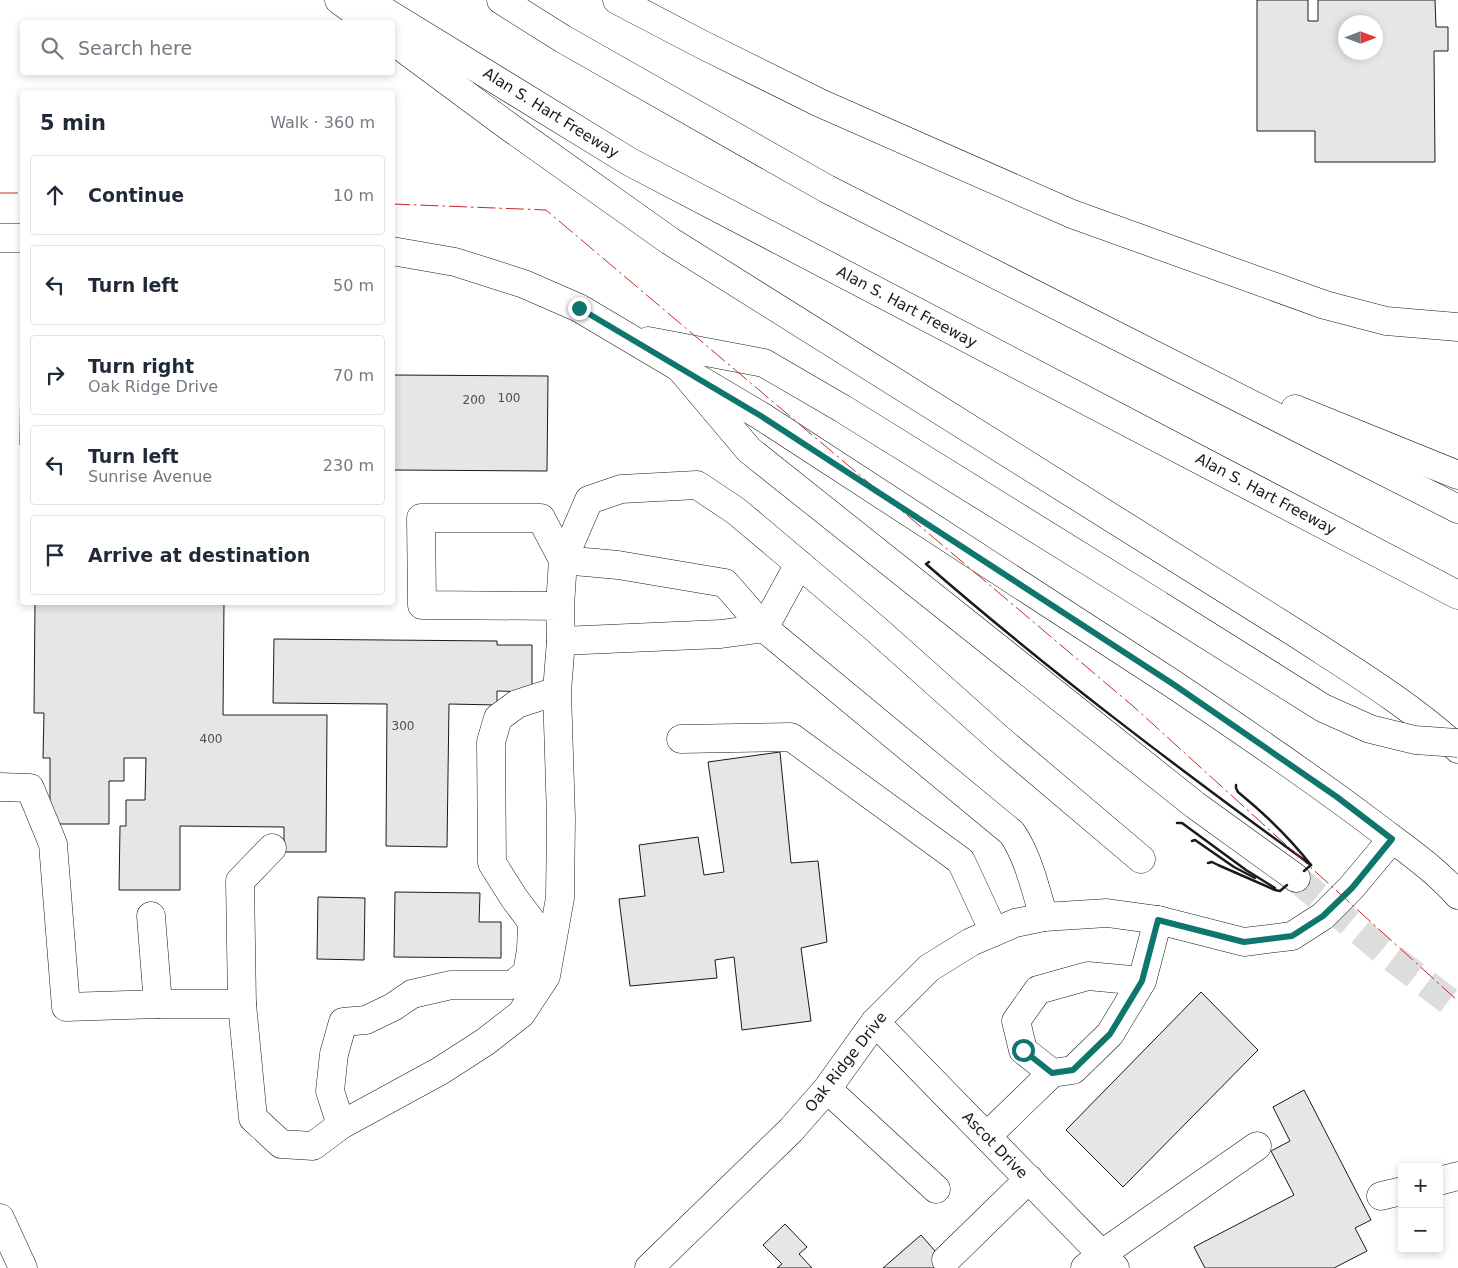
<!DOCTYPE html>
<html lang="en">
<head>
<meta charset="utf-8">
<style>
	body { margin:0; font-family:"DejaVu Sans",sans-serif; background:#f2f2f3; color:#1f2937 }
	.controls { position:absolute; right:15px; bottom:15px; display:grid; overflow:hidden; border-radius:5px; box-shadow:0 2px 8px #0003 }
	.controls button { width:45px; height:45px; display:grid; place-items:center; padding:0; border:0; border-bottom:1px solid #e0e1e3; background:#fff; color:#1f2937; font:25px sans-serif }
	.compass { position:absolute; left:1338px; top:15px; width:45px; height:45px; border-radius:50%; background:#fff; box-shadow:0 2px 8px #0003; rotate:90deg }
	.stop { position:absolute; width:15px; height:15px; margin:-11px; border:4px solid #0f766e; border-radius:50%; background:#fff }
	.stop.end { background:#0f766e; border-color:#fff; box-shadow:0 1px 5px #0008 }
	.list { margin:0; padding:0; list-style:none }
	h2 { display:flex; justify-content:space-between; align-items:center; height:65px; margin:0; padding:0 20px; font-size:21px }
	h2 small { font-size:16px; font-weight:400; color:#747a83 }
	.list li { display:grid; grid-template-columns:32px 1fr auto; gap:15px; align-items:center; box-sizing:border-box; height:80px; margin:0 10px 10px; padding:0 10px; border:1px solid #e0e1e3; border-radius:5px }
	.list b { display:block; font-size:19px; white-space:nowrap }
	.list p { margin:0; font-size:16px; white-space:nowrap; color:#747a83 }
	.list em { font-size:16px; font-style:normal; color:#747a83 }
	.icon { flex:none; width:28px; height:28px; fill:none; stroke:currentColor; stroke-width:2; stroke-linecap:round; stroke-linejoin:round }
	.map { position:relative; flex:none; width:1458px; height:1268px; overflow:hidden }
	.search { position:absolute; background:#fff; box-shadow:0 2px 8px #0003; left:20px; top:20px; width:375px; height:55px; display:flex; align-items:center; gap:12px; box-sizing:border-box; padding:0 18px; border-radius:5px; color:#747a83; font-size:19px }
	.panel { position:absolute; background:#fff; box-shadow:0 2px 8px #0003; left:20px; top:90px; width:375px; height:515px; border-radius:5px }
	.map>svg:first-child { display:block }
</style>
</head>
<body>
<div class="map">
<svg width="1458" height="1268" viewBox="0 0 1458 1268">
	<rect width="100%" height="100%" fill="#fff"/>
	<g fill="#e6e6e6" stroke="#1a1a1a" fill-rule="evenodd">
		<path d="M1257 0H1308V21H1318V0H1435L1436 27H1448V51H1434L1435 162H1315V131H1257ZM1346 22H1376V52H1346Z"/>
		<path d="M21 360H22V445H20Z"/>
		<path d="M392 375 548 376 547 471 392 470Z"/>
		<path d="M35 602H224L223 715H327L326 852H284V827L180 826V890H119L120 826H126V800H145L146 758H124V781H109V824H50V758H43L44 713H34Z"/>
		<path d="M274 639 497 641V645H532V692L497 691V705L449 704 447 847 386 846 387 704 273 703Z"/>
		<path d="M780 752 791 863 818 861 827 942 801 948 811 1021 742 1030 734 957 715 960 717 978 630 986 619 899 645 896 639 845 698 837 704 875 724 872 708 762Z"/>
		<path d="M395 892 480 893 479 922H501V958L394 957Z"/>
		<path d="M318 897 365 898 364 960 317 959Z"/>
		<path d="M1201 992 1258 1050 1123 1187 1066 1130Z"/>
		<path d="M1304 1090 1371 1220 1355 1228 1367 1251 1334 1268H1205L1194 1247 1294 1195 1271 1151 1290 1141 1273 1107Z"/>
		<path d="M785 1224 807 1247 799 1254 812 1268H777L782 1264 763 1245Z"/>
		<path d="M921 1235 950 1268H883Z"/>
	</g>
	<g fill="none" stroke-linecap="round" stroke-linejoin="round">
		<path stroke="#ddd" stroke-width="28" stroke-dasharray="28 14" stroke-linecap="butt" d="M1296 878 1382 950 1458 1008"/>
		<defs>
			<g id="minor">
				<path d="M561 641 721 634 764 628 799 564"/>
				<path d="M557 691 561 818 560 898 546 976 521 1014 485 1042 440 1071 341 1125 330 1091 334 1054 343 1022 366 1020 393 1007 412 994 451 985H512L527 973 531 950 532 922 514 898 492 863 491 742 498 718 517 704 557 691 561 641 560 606 563 560 541 518H421L422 605 560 606"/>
				<path d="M681 739 791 737 961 861 994 932"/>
				<path d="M0 787 30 788 53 844 66 1007 158 1004"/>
				<path d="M272 848 240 881 242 1004 253 1118 281 1144 313 1146 341 1125"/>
				<path d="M151 916 158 1004H242"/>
				<path d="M1044 917C1035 889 1029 858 1012 833L764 628 725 583 618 565 563 560 589 500 621 489 697 485 736 511 799 564 877 630 998 738 1141 859"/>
				<path d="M1142 981 1110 1034 1073 1070 1052 1073 1023 1050 1016 1021 1038 990 1088 976 1142 981 1158 920"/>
				<path d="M875 1022 1115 1268"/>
				<path d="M827 1089 936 1189"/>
				<path d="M987 1136 1052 1073"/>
				<path d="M1439 1181 1458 1176"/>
				<path d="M1381 1196 1402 1191"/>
				<path d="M0 1218 23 1268"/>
				<path d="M946 1260 1029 1179"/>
				<path d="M649 1268 791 1130 827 1089 875 1022 929 968 971 942 1015 923 1044 917 1107 913 1158 920 1244 942 1292 936 1323 916 1351 888 1392 839"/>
				<path d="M1085 1268 1102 1254 1257 1146"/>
			</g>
			<g id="major">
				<path d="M0 238H22"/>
				<path d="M392 251 455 262 524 284 579 308 761 416 1173 684C1240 729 1306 774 1370 822 1400 845 1433 867 1458 895"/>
				<path d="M648 341 764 363 843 409 1159 605"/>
			</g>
			<g id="highway">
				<path d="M339 0 369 22"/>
				<path d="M366 0 630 162 1458 595"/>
				<path d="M501 0 563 39 827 189 1458 509"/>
				<path d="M617 0 703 45 820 103 1072 214 1325 305 1386 321 1458 327"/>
				<path d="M392 40 508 126 670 241 1297 634C1352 670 1409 704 1458 749"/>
				<path d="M679 367 749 450 1195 805 1296 878"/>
				<path d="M1295 409 1458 475"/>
			</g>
		</defs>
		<use href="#minor" stroke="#1a1a1a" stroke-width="29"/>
		<use href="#major" stroke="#1a1a1a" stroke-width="29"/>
		<use href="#highway" stroke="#1a1a1a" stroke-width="29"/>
		<use href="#minor" stroke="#fff" stroke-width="28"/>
		<use href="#major" stroke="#fff" stroke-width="28"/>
		<use href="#highway" stroke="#fff" stroke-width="28"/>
		<defs>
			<path id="major-bridge" d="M1159 605 1323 708 1370 729 1415 740 1458 743"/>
		</defs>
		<use href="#major-bridge" stroke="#1a1a1a" stroke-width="29" stroke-linecap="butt"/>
		<use href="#major-bridge" stroke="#fff" stroke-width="28"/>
		<g stroke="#1a1a1a" stroke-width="2.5">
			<path d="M929 562 926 564C1049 671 1179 769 1311 865"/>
			<path d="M1236 785V788L1238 792C1265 814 1289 837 1311 865L1304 871"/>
			<path d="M1177 823H1182L1246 870 1275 888"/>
			<path d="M1192 841 1195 840 1234 867 1255 878"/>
			<path d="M1208 863 1212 862 1218 865 1275 890 1280 891 1287 885"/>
		</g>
		<g stroke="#c62828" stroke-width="1" stroke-dasharray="18 4 2.5 4" stroke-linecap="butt">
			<path d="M0 193H22"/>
			<path d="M392 204 546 210 1134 707 1458 1001"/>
		</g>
	</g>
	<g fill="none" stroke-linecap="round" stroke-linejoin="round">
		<path stroke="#0f766e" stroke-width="6" d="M579 308 761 416 1173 684 1337 797 1392 839 1352 888 1323 916 1292 936 1244 942 1158 920 1142 981 1110 1034 1073 1070 1052 1073 1023 1050"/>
	</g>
	<g text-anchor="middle" stroke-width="4" stroke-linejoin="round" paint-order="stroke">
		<g font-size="12" fill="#4d4d4d">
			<text x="509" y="402">100</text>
			<text x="474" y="404">200</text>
			<text x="403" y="730">300</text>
			<text x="211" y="743">400</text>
		</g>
		<g font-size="15" fill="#1a1a1a" stroke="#fff">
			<text transform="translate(551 113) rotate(32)" y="5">Alan S. Hart Freeway</text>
			<text transform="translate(907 307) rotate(28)" y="5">Alan S. Hart Freeway</text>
			<text transform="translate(1266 494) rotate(28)" y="5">Alan S. Hart Freeway</text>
			<text transform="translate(846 1062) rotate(-52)" y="5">Oak Ridge Drive</text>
			<text transform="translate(995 1145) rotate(46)" y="5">Ascot Drive</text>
		</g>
	</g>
</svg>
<div class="controls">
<button>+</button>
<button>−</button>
</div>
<svg class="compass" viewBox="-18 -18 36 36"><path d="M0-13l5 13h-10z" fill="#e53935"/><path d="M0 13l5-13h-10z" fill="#747a83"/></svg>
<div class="stop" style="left:1023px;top:1050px"></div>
<div class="stop end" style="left:579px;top:308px"></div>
<div class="search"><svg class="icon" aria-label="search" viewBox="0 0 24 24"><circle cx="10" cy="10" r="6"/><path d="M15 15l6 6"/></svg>Search here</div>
<section class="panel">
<h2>5 min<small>Walk · 360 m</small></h2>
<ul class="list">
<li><svg class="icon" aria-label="ahead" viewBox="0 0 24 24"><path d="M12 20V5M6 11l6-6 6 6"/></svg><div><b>Continue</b></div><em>10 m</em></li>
<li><svg class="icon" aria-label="left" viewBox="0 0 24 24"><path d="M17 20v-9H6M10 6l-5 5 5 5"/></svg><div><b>Turn left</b></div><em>50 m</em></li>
<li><svg class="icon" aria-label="right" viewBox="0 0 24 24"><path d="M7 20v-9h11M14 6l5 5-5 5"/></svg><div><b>Turn right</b><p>Oak Ridge Drive</p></div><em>70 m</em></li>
<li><svg class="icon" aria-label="left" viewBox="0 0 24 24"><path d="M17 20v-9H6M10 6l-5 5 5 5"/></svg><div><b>Turn left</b><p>Sunrise Avenue</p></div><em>230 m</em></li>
<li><svg class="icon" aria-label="arrive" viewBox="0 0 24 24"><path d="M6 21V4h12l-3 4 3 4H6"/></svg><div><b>Arrive at destination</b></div></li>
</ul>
</section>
</div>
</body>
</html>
